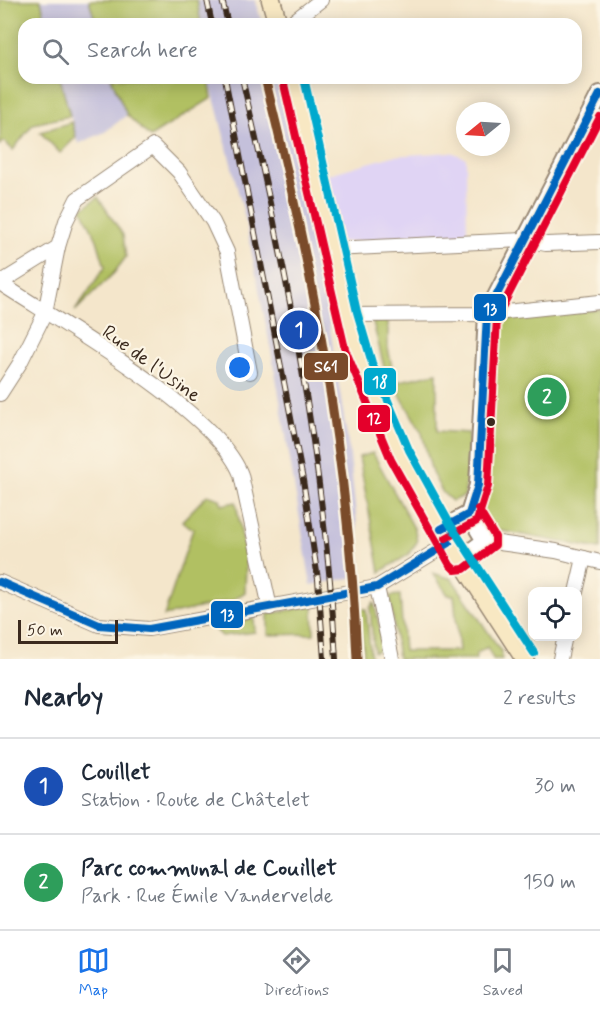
<!DOCTYPE html>
<html lang="en">
<head>
<meta charset="utf-8">
<style>
	body { margin:0; font-family:Mynerve,sans-serif; background:#f6f6f7; color:#1f2937 }
	.controls { position:absolute; right:18px; bottom:18px; display:grid; overflow:hidden; border-radius:12px; box-shadow:0 3px 15px #0003 }
	.controls button { width:54px; height:54px; display:grid; place-items:center; padding:0; border:0; border-bottom:2px solid #e0e1e3; background:#fff; color:#1f2937; font:30px sans-serif }
	.compass { position:absolute; left:456px; top:102px; width:54px; height:54px; border-radius:50%; background:#fff; box-shadow:0 3px 15px #0003; rotate:252deg }
	.scale { position:absolute; left:18px; bottom:15px; width:100px; box-sizing:border-box; padding-left:6px; border:3px solid #3b2a1e; border-top:0; font-size:16px; line-height:21px; white-space:nowrap; color:#3b2a1e; -webkit-text-stroke:4px #fcf5e5; paint-order:stroke }
	.you { position:absolute; left:240px; top:368px; width:21px; height:21px; margin:-15px; border:4px solid #fff; border-radius:50%; background:#1a73e8; box-shadow:0 0 0 9px #1a73e833 }
	.badge { display:grid; place-items:center; width:39px; height:39px; border-radius:50%; background:#1a73e8; color:#fff; font-size:20px; font-weight:700 }
	.pin { position:absolute; translate:-50% -50%; border:3px solid #fff; box-shadow:0 2px 6px #0006 }
	.list { margin:0; padding:0; list-style:none }
	h2 { display:flex; justify-content:space-between; align-items:center; height:78px; margin:0; padding:0 24px; font-size:26px }
	h2 small { font-size:20px; font-weight:400; color:#747a83 }
	.list li { display:grid; grid-template-columns:39px 1fr auto; gap:18px; align-items:center; box-sizing:border-box; height:96px; padding:0 24px; border-top:2px solid #e0e1e3 }
	.list b { display:block; font-size:22px; white-space:nowrap }
	.list p { margin:0; font-size:20px; white-space:nowrap; color:#747a83 }
	.list em { font-size:20px; font-style:normal; color:#747a83 }
	.icon { flex:none; width:33px; height:33px; fill:none; stroke:currentColor; stroke-width:2; stroke-linecap:round; stroke-linejoin:round }
	.map { position:relative; flex:none; width:600px; height:659px; overflow:hidden }
	.search { position:absolute; background:#fff; box-shadow:0 3px 15px #0003; left:18px; right:18px; top:18px; height:66px; display:flex; align-items:center; gap:15px; box-sizing:border-box; padding:0 21px; border-radius:18px; color:#747a83; font-size:22px }
	.sheet { height:270px; background:#fff }
	nav { display:flex; justify-content:space-around; align-items:center; box-sizing:border-box; height:84px; border-top:2px solid #e0e1e3; background:#fff; font-size:16px; color:#747a83 }
	nav a { display:grid; justify-items:center; gap:3px }
	nav .on { color:#1a73e8 }
	.map>svg:first-child { display:block }
</style>
</head>
<body>
<div class="map">
<svg width="600" height="659" viewBox="0 0 600 659">
	<rect width="100%" height="100%" fill="#fcf5e5"/>
	<filter id="ink" filterUnits="userSpaceOnUse"><feTurbulence type="fractalNoise" baseFrequency=".0167" numOctaves="2"/><feDisplacementMap in="SourceGraphic" scale="12" xChannelSelector="R" yChannelSelector="G"/><feConvolveMatrix kernelMatrix="1 2 1 2 8 2 1 2 1" color-interpolation-filters="sRGB"/></filter>
	<filter id="wash" filterUnits="userSpaceOnUse"><feTurbulence type="fractalNoise" baseFrequency=".008" numOctaves="4" result="noise"/><feDisplacementMap in="SourceGraphic" scale="24" xChannelSelector="R" yChannelSelector="G"/><feGaussianBlur stdDeviation="1.35" result="paint"/><feColorMatrix in="noise" values="0 0 0 0 0 0 0 0 0 0 0 0 0 0 0 0 0 1.4 0 .05"/><feComposite in="paint" operator="in"/></filter>
	<g filter="url(#wash)">
		<rect width="100%" height="100%" fill="#f4e6cb"/>
		<path fill="#e0d4f4" d="M451 152 466 158 467 238 336 242 322 190 325 175 393 156Z"/>
		<g fill="#c4c0db">
			<path d="M41 0H89L96 24H46Z"/>
			<path d="M197 0H255L262 24H201Z"/>
			<path d="M60 78H111L127 115 105 132 78 144Z"/>
			<path d="M209 78H277L324 290 350 456 362 576 311 585 275 371 245 218Z"/>
		</g>
		<g fill="#b1c062" stroke="#767540" stroke-width="1.5">
			<path d="M0 0H41L46 24H24V78H60L70 116 33 124 13 150 4 141 0 145Z"/>
			<path d="M89 0H197L201 24H96Z"/>
			<path d="M111 78H209L212 98 150 137 127 115Z"/>
			<path d="M72 122 76 137 60 153 40 132Z"/>
			<path d="M98 197 123 235 126 257 114 273 75 311 105 267 97 240 82 209Z"/>
			<path d="M600 309V549L486 528 475 513 488 475 498 319Z"/>
			<path d="M388 321V348L395 382 437 373V431L469 433 465 496 452 501 443 493 432 473 422 433 384 367 373 322Z"/>
			<path d="M373 453 415 530 417 542 408 555 380 572 359 457Z"/>
			<path d="M207 495 220 499 222 505 236 502 246 561 245 592 233 600 164 616 193 529 182 521Z"/>
			<path d="M433 573 452 579 501 651 502 659H493L487 647 476 654V659H398L390 596 400 595 404 651H459L454 595H448Z"/>
			<path d="M374 602 384 649 374 652 370 608Z"/>
			<path d="M313 606 314 634 268 635V614Z"/>
			<path d="M360 609H366L371 659H364Z"/>
			<path d="M254 618 255 632 222 636 216 630Z"/>
		</g>
	</g>
	<g filter="url(#ink)">
		<g fill="none" stroke-linecap="round" stroke-linejoin="round">
			<defs>
				<g id="minor">
					<path d="M290 24 321 0"/>
					<path d="M332 249 524 240 546 244 600 242"/>
					<path d="M0 283 58 247 66 221 77 199 153 146 179 172 213 222 227 252 250 372"/>
					<path d="M0 283C59 322 218 412 241 475L270 608"/>
					<path d="M347 315 487 314 600 302"/>
					<path d="M0 394 20 363 45 313 58 247"/>
					<path d="M485 541 556 551 600 562"/>
					<path d="M0 582 99 625 149 629 377 587 449 543"/>
					<path d="M377 587 392 659"/>
					<path d="M576 592 584 558"/>
					<path d="M560 659 565 636"/>
				</g>
				<g id="tertiary">
					<path d="M441 529 469 514 478 485 487 314 600 94"/>
					<path d="M459 560 485 541 469 514"/>
				</g>
				<g id="secondary">
					<path d="M271 0 278 24"/>
					<path d="M293 78 347 315 362 367 400 455 441 529 525 659"/>
				</g>
			</defs>
			<use href="#minor" stroke="#988874" stroke-width="16"/>
			<use href="#tertiary" stroke="#988874" stroke-width="20"/>
			<use href="#secondary" stroke="#988874" stroke-width="21"/>
			<use href="#minor" stroke="#fff" stroke-width="14"/>
			<use href="#tertiary" stroke="#fff" stroke-width="16"/>
			<use href="#secondary" stroke="#f8e8c3" stroke-width="18"/>
			<defs>
				<g id="rail">
					<path d="M207 0 212 24"/>
					<path d="M222 0 228 24"/>
					<path d="M225 78 303 480 318 579 324 659"/>
					<path d="M242 78C287 269 324 463 336 659"/>
				</g>
			</defs>
			<use href="#rail" stroke="#3b2a1e" stroke-width="6"/>
			<use href="#rail" stroke="#fcf5e5" stroke-width="4" stroke-dasharray="11" stroke-linecap="butt"/>
			<defs>
				<g id="bus-1">
					<path d="M441 529 469 514 478 485 487 314 600 94"/>
					<path d="M0 582 99 625 149 629 377 587 449 543"/>
				</g>
				<g id="bus-2">
					<path d="M283 80 345 349 391 460 450 565 455 570 464 569 495 545V537L478 509"/>
					<path d="M446 538 477 521 488 486 497 317 600 117"/>
				</g>
				<path id="bus-3" d="M304 78 357 312 372 363 409 450 450 524 534 653"/>
			</defs>
			<use href="#bus-1" stroke="#fcf5e5" stroke-width="12"/>
			<use href="#bus-2" stroke="#fcf5e5" stroke-width="12"/>
			<use href="#bus-3" stroke="#fcf5e5" stroke-width="12"/>
			<use href="#bus-1" stroke="#0065bd" stroke-width="8"/>
			<use href="#bus-2" stroke="#e4002b" stroke-width="8"/>
			<use href="#bus-3" stroke="#00a9ce" stroke-width="8"/>
			<defs>
				<path id="rail-1" d="M265 78C313 271 349 460 357 659"/>
			</defs>
			<use href="#rail-1" stroke="#fcf5e5" stroke-width="14"/>
			<use href="#rail-1" stroke="#7a4b2a" stroke-width="9"/>
		</g>
	</g>
	<circle fill="#3b2a1e" stroke="#fcf5e5" stroke-width="2" cx="491" cy="422" r="5"/>
	<g text-anchor="middle" stroke-width="4.5" stroke-linejoin="round" paint-order="stroke">
		<g font-size="20" fill="#3b2a1e" stroke="#fcf5e5">
			<text transform="translate(152 363) rotate(36)" y="7">Rue de l'Usine</text>
		</g>
	</g>
	<g stroke="#fcf5e5" stroke-width="2">
		<rect x="473" y="293" width="34" height="29" rx="6" fill="#0065bd"/>
		<rect x="303" y="352" width="46" height="29" rx="6" fill="#7a4b2a"/>
		<rect x="363" y="367" width="34" height="29" rx="6" fill="#00a9ce"/>
		<rect x="357" y="404" width="34" height="29" rx="6" fill="#e4002b"/>
		<rect x="210" y="600" width="34" height="29" rx="6" fill="#0065bd"/>
	</g>
	<g font-size="16" text-anchor="middle" font-weight="bold" fill="#fff">
		<text x="490" y="314">13</text>
		<text x="326" y="372">S61</text>
		<text x="380" y="387">18</text>
		<text x="374" y="424">12</text>
		<text x="227" y="620">13</text>
	</g>
</svg>
<div class="controls">
<button><svg class="icon" aria-label="locate" viewBox="0 0 24 24"><circle cx="12" cy="12" r="6"/><path d="M12 2v4M12 18v4M2 12h4M18 12h4"/></svg></button>
</div>
<svg class="compass" viewBox="-18 -18 36 36"><path d="M0-13l5 13h-10z" fill="#e53935"/><path d="M0 13l5-13h-10z" fill="#747a83"/></svg>
<div class="scale">50 m</div>
<div class="you"></div>
<div class="pin badge" style="left:299px;top:330px;background:#1a4fb4">1</div>
<div class="pin badge" style="left:547px;top:397px;background:#2e9e5b">2</div>
<div class="search"><svg class="icon" aria-label="search" viewBox="0 0 24 24"><circle cx="10" cy="10" r="6"/><path d="M15 15l6 6"/></svg>Search here</div>
</div>
<section class="sheet">
<h2>Nearby<small>2 results</small></h2>
<ul class="list">
<li><span class="badge" style="background:#1a4fb4">1</span><div><b>Couillet</b><p>Station · Route de Châtelet</p></div><em>30 m</em></li>
<li><span class="badge" style="background:#2e9e5b">2</span><div><b>Parc communal de Couillet</b><p>Park · Rue Émile Vandervelde</p></div><em>150 m</em></li>
</ul>
</section>
<nav>
<a class="on"><svg class="icon" aria-label="map" viewBox="0 0 24 24"><path d="M3 6l6-2 6 2 6-2v14l-6 2-6-2-6 2zM9 4v14M15 6v14"/></svg>Map</a>
<a><svg class="icon" aria-label="directions" viewBox="0 0 24 24"><path d="M12 3l9 9-9 9-9-9zM9 14v-3h6M13 9l2 2-2 2"/></svg>Directions</a>
<a><svg class="icon" aria-label="saved" viewBox="0 0 24 24"><path d="M7 4h10v16l-5-4-5 4z"/></svg>Saved</a>
</nav>
</body>
</html>
